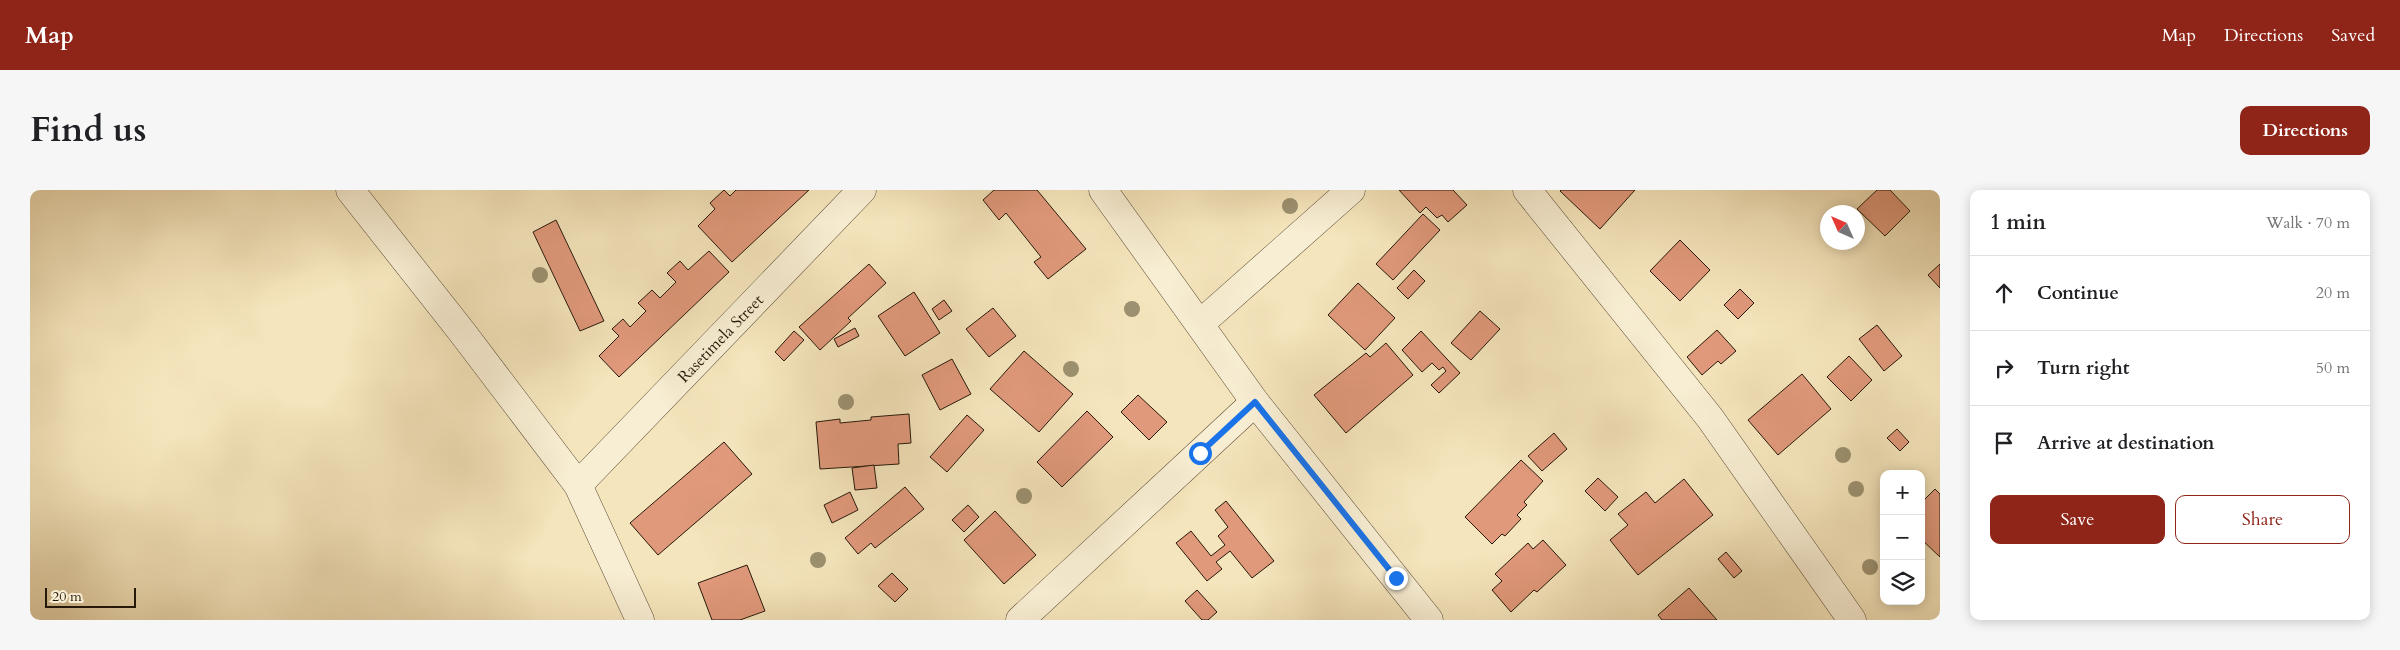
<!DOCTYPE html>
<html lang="en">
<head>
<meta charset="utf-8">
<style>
	body { margin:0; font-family:Cardo,serif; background:#f6f6f6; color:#202124 }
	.controls { position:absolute; right:15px; bottom:15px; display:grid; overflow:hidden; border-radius:10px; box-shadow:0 2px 12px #0003 }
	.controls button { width:45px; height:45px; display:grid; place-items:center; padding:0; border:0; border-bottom:1px solid #e0e0e0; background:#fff; color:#202124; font:25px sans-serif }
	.compass { position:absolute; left:1790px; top:15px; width:45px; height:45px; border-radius:50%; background:#fff; box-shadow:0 2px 12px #0003; rotate:315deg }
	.scale { position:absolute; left:15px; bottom:12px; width:91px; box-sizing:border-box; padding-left:5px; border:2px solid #27190a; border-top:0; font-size:14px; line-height:18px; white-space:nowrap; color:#27190a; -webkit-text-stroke:4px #f8eed3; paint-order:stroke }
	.stop { position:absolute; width:15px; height:15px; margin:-11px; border:4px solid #1a73e8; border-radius:50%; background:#fff }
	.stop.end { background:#1a73e8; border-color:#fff; box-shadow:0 1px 5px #0008 }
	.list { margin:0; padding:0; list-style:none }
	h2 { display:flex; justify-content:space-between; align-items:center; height:65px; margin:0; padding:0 20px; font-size:21px }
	h2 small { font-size:16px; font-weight:400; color:#757577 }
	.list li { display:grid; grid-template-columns:32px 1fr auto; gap:15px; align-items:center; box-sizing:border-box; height:75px; padding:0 20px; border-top:1px solid #e0e0e0 }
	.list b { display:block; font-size:19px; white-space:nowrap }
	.list em { font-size:16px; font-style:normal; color:#757577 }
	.actions { display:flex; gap:10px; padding:15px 20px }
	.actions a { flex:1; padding:11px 0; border:1px solid #8f2418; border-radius:10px; text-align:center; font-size:18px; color:#8f2418 }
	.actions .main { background:#8f2418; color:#fff }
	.icon { flex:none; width:28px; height:28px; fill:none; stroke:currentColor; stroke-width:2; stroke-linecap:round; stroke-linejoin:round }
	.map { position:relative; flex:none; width:1910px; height:430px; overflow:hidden; border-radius:10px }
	header { display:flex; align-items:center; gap:30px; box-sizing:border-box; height:70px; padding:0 25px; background:#8f2418; color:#fff }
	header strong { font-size:24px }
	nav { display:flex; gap:28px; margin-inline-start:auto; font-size:18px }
	.intro { display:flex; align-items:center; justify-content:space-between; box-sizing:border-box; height:120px; padding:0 30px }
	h1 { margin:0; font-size:35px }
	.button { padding:12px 22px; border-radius:10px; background:#8f2418; color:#fff; font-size:18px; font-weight:700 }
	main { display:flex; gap:30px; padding:0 30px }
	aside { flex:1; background:#fff; border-radius:10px; box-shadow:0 2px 12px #0003 }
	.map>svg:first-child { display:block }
</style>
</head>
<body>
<header>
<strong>Map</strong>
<nav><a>Map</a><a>Directions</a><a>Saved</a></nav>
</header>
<div class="intro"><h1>Find us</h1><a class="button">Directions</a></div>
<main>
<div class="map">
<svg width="1910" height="430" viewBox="0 0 1910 430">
	<rect width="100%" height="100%" fill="#f5e5bc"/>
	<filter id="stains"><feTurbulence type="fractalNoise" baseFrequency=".004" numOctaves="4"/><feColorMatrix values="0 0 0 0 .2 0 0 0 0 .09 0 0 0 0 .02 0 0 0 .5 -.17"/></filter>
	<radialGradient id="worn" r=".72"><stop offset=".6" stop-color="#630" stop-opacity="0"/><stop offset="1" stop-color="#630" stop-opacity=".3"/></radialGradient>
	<g fill="#e0997b" stroke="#27190a">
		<path d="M694 0 700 6 706 0H779L702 72 668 36 685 19 680 13Z"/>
		<path d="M964 0H1007L1056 59 1018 89 1004 72 1011 67 976 23 969 30 953 10Z"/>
		<path d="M1369 0H1423L1437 15 1418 32 1412 25 1407 28 1396 17 1390 23Z"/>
		<path d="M1605 0 1570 39 1530 1 1531 0Z"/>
		<path d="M1847 0H1860L1880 21 1855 46 1827 19Z"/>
		<path d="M1393 24 1410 40 1363 90 1346 74Z"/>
		<path d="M526 30 574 131 550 141 503 42Z"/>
		<path d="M1650 50 1680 80 1650 111 1620 81Z"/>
		<path d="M679 61 699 82 589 187 569 166 589 146 582 139 593 129 600 137 616 121 608 113 622 100 630 108 646 92 637 83 650 71 658 80Z"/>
		<path d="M839 74 856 93 818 128 821 131 790 160 769 137Z"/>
		<path d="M1910 74V98L1898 85Z"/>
		<path d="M1384 80 1395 91 1378 109 1367 98Z"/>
		<path d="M1328 93 1365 128 1335 160 1298 125Z"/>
		<path d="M1710 99 1724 113 1708 129 1694 115Z"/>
		<path d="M884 102 910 143 875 166 848 126Z"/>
		<path d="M914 110 922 121 909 130 902 119Z"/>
		<path d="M963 118 986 146 959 167 936 139Z"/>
		<path d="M1450 121 1470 139 1441 170 1421 153Z"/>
		<path d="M1847 135 1872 166 1854 181 1829 149Z"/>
		<path d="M825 138 829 146 808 157 804 149Z"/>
		<path d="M1687 140 1706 161 1691 174 1688 171 1672 185 1657 167Z"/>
		<path d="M764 141 774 150 754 171 745 162Z"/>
		<path d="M1391 141 1430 183 1409 203 1401 195 1416 181 1413 177 1409 180 1402 173 1392 182 1372 160Z"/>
		<path d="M1356 153 1383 185 1316 243 1284 205 1336 163 1340 167Z"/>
		<path d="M994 161 1043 204 1009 242 960 199Z"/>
		<path d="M1819 166 1842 190 1821 211 1797 187Z"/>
		<path d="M922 169 941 204 910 220 892 185Z"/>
		<path d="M1772 184 1801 219 1748 265 1718 230Z"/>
		<path d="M1108 205 1137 232 1119 250 1091 222Z"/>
		<path d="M1057 221 1083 247 1032 297 1007 272Z"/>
		<path d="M879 224 881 253 868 254 869 274 790 279 786 232 810 229V233L841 230V227Z"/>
		<path d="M937 225 954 240 917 282 900 267Z"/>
		<path d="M1867 239 1879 252 1870 261 1857 248Z"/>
		<path d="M1524 243 1537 259 1512 281 1498 266Z"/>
		<path d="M694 252 722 284 628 365 600 333Z"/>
		<path d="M1491 270 1513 291 1494 312 1497 315 1487 325 1491 329 1475 346 1472 344 1462 354 1435 327Z"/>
		<path d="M844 275 847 298 825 300 822 278Z"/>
		<path d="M1568 288 1588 307 1575 321 1555 301Z"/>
		<path d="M1654 289 1683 325 1608 385 1580 350 1598 335 1588 324 1616 302 1625 313Z"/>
		<path d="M875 297 894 319 845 358 841 353 828 364 815 348Z"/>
		<path d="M1905 299 1910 304V367L1891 349V309L1893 311Z"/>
		<path d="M820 302 828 320 802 333 794 315Z"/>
		<path d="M1196 311 1244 371 1222 388 1200 361 1186 372 1192 379 1177 391 1146 353 1161 341 1181 366 1195 355 1188 346 1198 337 1185 320Z"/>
		<path d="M938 315 949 327 934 342 922 330Z"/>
		<path d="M965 321 1006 365 974 394 934 350Z"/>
		<path d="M1513 350 1536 375 1507 402 1504 400 1481 422 1462 400 1472 391 1465 384 1498 353 1503 359Z"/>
		<path d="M1696 362 1712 381 1704 388 1688 369Z"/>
		<path d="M717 375 735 421 710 430H682L668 393Z"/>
		<path d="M862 383 878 399 865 412 848 396Z"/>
		<path d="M1659 398 1687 430H1632L1628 425Z"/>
		<path d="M1167 400 1187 422 1178 430H1172L1155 411Z"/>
	</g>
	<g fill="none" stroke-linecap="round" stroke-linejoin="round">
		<defs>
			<g id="minor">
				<path d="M320 0 432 142 548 295 610 430"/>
				<path d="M1073 0 1225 212 1399 430"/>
				<path d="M1497 0 1680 228 1822 430"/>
				<path d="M1171 133 1321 0"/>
				<path d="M548 295 832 0"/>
				<path d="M990 430 1225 212"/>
			</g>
		</defs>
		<use href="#minor" stroke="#5a4c36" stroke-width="29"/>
		<use href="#minor" stroke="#f8eed3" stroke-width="28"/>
	</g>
	<g fill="#9c9170">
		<circle cx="1260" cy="16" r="8"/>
		<circle cx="510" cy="85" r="8"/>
		<circle cx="1102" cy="119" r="8"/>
		<circle cx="1041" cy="179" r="8"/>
		<circle cx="816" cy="212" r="8"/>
		<circle cx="1813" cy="265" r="8"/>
		<circle cx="1826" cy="299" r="8"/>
		<circle cx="994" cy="306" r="8"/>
		<circle cx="788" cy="370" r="8"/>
		<circle cx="1840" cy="377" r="8"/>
	</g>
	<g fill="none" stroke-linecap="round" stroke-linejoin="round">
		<path stroke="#1a73e8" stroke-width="6" d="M1170 263 1225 212 1366 388"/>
	</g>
	<g text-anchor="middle" stroke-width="5" stroke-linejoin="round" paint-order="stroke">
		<g font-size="16" fill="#27190a" stroke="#f8eed3">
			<text transform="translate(690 148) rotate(-46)" y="6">Rasetimela Street</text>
		</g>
	</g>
	<rect width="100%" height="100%" filter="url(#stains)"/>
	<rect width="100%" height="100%" fill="url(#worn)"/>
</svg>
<div class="controls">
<button>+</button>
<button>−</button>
<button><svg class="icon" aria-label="layers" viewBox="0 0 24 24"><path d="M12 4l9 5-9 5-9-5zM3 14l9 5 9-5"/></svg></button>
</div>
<svg class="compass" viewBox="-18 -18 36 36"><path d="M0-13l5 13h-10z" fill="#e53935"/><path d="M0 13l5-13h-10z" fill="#757577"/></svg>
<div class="scale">20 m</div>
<div class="stop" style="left:1170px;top:263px"></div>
<div class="stop end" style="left:1366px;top:388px"></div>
</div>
<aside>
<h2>1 min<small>Walk · 70 m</small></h2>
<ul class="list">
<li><svg class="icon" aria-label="ahead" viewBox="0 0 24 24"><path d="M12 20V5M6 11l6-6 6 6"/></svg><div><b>Continue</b></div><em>20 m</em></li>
<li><svg class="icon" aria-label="right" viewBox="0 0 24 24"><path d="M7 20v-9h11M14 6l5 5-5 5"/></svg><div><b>Turn right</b></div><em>50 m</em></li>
<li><svg class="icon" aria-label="arrive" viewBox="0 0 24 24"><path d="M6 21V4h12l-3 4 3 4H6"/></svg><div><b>Arrive at destination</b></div></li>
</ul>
<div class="actions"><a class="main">Save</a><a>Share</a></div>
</aside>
</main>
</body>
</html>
